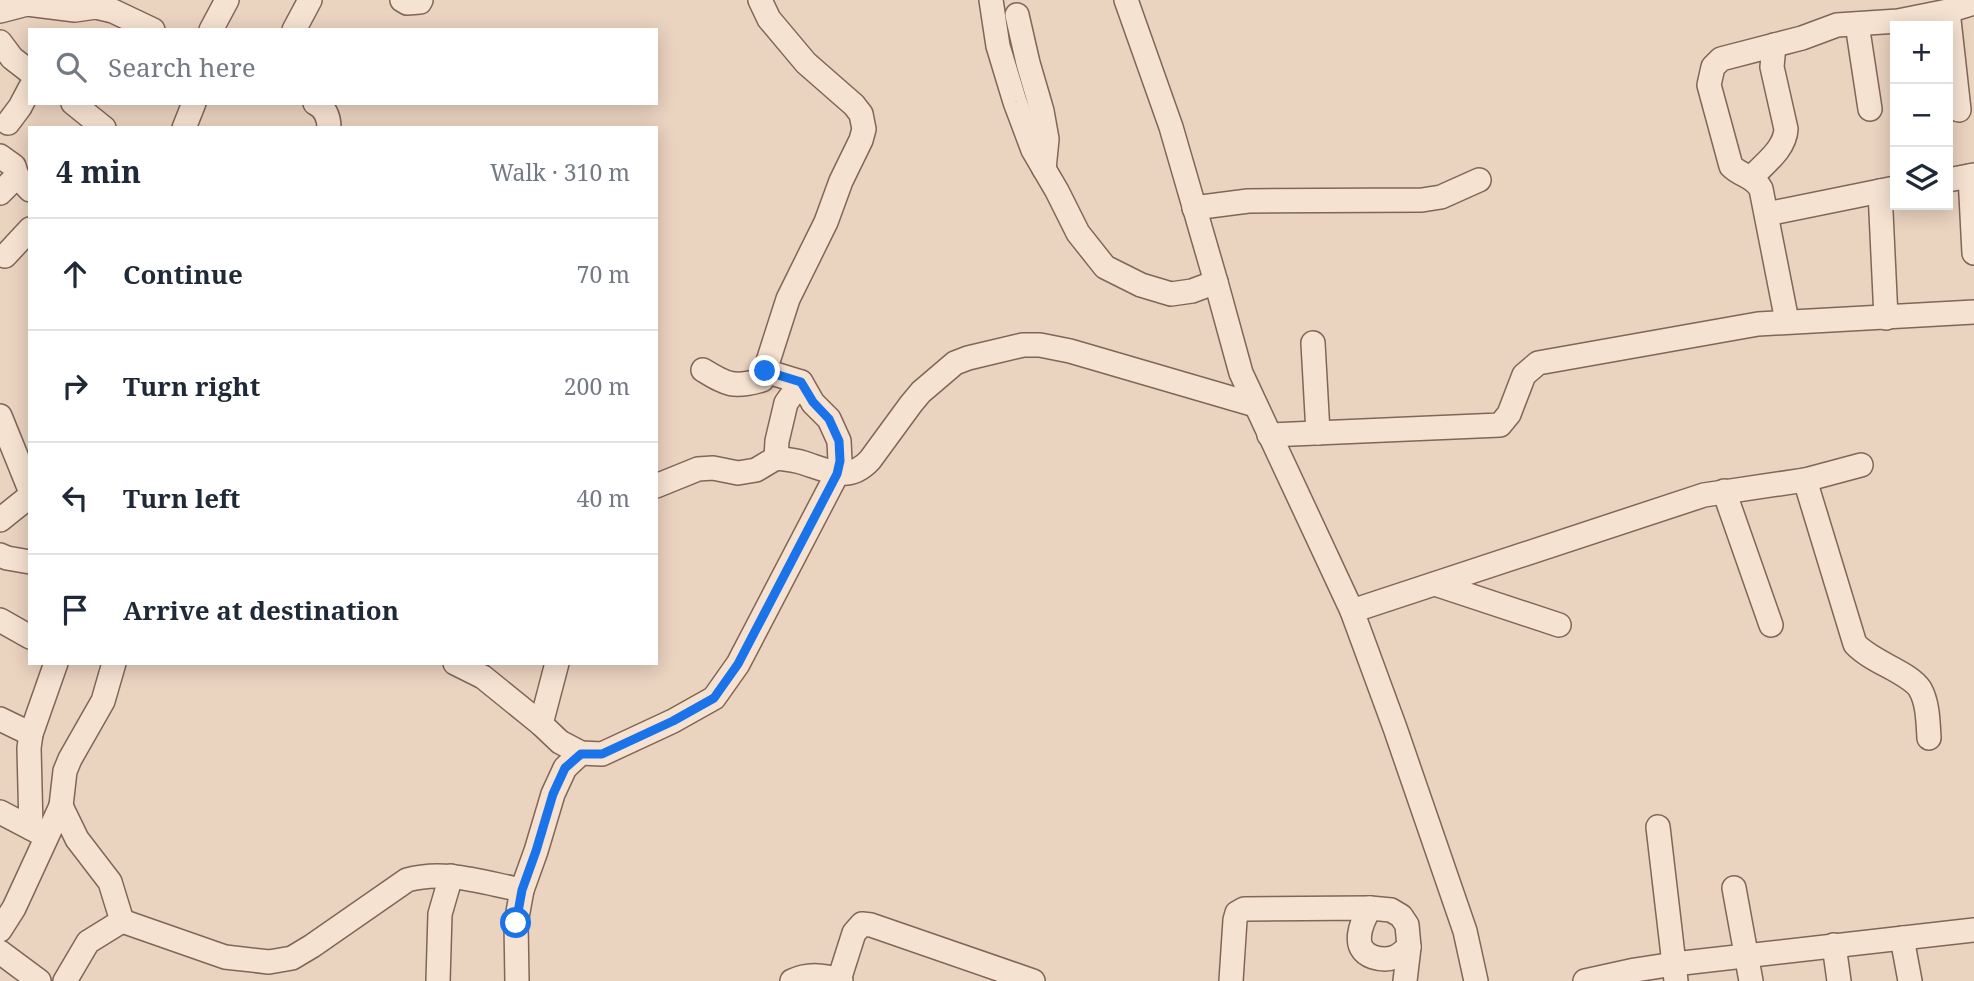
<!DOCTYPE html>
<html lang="en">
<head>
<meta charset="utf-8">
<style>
	body { margin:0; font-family:"Noto Serif",serif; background:#f2f2f3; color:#1f2937 }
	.controls { position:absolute; right:21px; top:21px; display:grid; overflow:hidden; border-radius:0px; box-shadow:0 4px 18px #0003 }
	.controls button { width:63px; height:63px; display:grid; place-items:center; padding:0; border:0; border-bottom:2px solid #e0e1e3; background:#fff; color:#1f2937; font:35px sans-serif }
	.stop { position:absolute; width:21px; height:21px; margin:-16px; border:5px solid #1a73e8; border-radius:50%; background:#fff }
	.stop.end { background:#1a73e8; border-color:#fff; box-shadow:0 2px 7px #0008 }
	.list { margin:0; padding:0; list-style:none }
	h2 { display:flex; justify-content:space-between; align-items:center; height:91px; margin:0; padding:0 28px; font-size:30px }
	h2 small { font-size:23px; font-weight:400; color:#747a83 }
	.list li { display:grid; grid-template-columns:46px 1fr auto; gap:21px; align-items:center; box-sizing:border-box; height:112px; padding:0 28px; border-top:2px solid #e0e1e3 }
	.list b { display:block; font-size:26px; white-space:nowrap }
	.list em { font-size:23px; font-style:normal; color:#747a83 }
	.icon { flex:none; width:38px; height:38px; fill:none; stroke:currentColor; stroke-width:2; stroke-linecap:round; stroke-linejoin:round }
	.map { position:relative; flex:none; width:1974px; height:981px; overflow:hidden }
	.search { position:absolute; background:#fff; box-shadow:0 4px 18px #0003; left:28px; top:28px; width:630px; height:77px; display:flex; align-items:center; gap:18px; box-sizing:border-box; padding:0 24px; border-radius:0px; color:#747a83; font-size:26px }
	.panel { position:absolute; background:#fff; box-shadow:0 4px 18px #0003; left:28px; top:126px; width:630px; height:539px; border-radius:0px }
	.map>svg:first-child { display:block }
</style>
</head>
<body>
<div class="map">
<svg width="1974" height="981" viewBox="0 0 1974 981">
	<rect width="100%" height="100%" fill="#ead3bf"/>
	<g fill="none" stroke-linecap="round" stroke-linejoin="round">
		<defs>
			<g id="minor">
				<path d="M402 0 407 3 420 2 421 0"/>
				<path d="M991 0 998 46 1015 102 1033 150 1057 191 1078 233 1105 267 1141 285 1171 294 1192 291 1216 282"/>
				<path d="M1126 0 1171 127 1216 282 1241 373 1352 611 1395 728 1465 931 1476 981"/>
				<path d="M0 11 27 4 75 10 96 7 113 11 153 30"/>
				<path d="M1948 11 1959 110"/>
				<path d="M1017 15 1028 63 1042 111 1047 139 1044 169"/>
				<path d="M1857 24 1870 109"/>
				<path d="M211 30 227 0"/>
				<path d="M294 30 310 0"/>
				<path d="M0 42 12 58 30 72"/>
				<path d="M73 103 104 128"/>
				<path d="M315 103C325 108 329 117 329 128"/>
				<path d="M8 123 20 107 30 88"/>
				<path d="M184 128 194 103"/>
				<path d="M0 156 14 166 17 176"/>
				<path d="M1970 176 1974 253"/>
				<path d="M1752 177C1765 163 1785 149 1786 129L1772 67 1774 45"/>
				<path d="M1948 180 1974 175"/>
				<path d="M1880 191 1886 318"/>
				<path d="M0 193 17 176 30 190"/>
				<path d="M1194 208 1248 201 1422 200 1441 197 1479 180"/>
				<path d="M1767 214 1895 188"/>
				<path d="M5 256 30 229"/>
				<path d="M1787 321 1761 189C1754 176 1741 176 1731 166L1709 85 1713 67 1721 59 1802 38 1837 25 1898 21 1948 11 1974 3"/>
				<path d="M1313 343 1318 433"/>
				<path d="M703 370C727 385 734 388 762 380L788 299 826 222 841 181 861 140 864 129 861 114 854 105 806 63 769 19 760 0"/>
				<path d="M0 416 30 490"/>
				<path d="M1269 435 1500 425 1509 414 1524 375 1538 363 1758 324 1974 312"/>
				<path d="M776 458 777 441 786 403 801 382"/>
				<path d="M1805 480 1855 644C1873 663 1909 672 1920 689 1928 703 1928 722 1929 738"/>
				<path d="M656 486 698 469 713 468 738 473 756 470 776 458C785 459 795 460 804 463 829 471 849 483 870 460L911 404 921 392 955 363 968 358 1023 345H1040L1070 351 1255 405"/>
				<path d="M1724 491 1771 625"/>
				<path d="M0 520 30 496"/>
				<path d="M0 555 7 558 30 562"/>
				<path d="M1435 584 1559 625"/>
				<path d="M1352 611 1704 495 1805 480 1861 465"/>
				<path d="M0 620 30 637"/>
				<path d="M455 663 483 677 541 724 560 742 581 753 602 754 673 721 714 698 738 664 837 474 840 461 839 441 829 419 813 403 801 382 765 371"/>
				<path d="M0 719 31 734"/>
				<path d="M541 724 557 663"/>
				<path d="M61 806 65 771 70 759 103 701 114 663"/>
				<path d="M0 812 42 834"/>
				<path d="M1658 827 1676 981"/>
				<path d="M31 828 29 748 31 734 56 663"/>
				<path d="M1734 888 1751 981"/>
				<path d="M1370 908C1361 923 1350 949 1373 957 1379 959 1388 960 1395 957 1400 955 1405 950 1409 947"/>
				<path d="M0 930 14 908 61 806 77 839 110 882 122 921"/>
				<path d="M1902 938 1910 981"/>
				<path d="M1834 945 1839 981"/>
				<path d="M0 952 39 981"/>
				<path d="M839 980 854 933 862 924 871 925 1033 981"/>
				<path d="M65 981 88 942 122 921 225 957 269 962 292 958 312 946 407 880C445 869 484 883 522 890"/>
				<path d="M438 981 440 914 451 876"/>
				<path d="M517 981 516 923 522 890 536 851 553 794 565 768 581 753"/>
				<path d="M792 981C808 973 825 975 841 981"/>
				<path d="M1231 981 1235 920 1237 913 1244 909 1370 908 1391 910 1401 916 1407 925 1409 947 1405 981"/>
				<path d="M1585 981 1635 970 1674 964 1974 930"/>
			</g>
		</defs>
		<use href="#minor" stroke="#816559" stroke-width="26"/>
		<use href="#minor" stroke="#f6e2d1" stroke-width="23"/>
	</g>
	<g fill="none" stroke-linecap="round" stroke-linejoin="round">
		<path stroke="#1a73e8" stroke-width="9" d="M516 923 522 890 536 851 553 794 565 768 581 754H602L673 721 714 698 738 664 837 474 840 461 839 441 829 419 813 402 801 382 765 371"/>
	</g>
</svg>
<div class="controls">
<button>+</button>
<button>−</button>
<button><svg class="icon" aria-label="layers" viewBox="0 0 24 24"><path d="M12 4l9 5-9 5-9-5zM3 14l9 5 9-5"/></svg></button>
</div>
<div class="stop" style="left:516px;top:923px"></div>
<div class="stop end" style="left:765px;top:371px"></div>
<div class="search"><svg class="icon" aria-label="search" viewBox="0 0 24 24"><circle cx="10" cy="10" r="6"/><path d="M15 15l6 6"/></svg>Search here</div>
<section class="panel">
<h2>4 min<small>Walk · 310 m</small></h2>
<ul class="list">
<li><svg class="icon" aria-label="ahead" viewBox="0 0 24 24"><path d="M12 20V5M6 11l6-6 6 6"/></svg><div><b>Continue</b></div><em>70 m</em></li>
<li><svg class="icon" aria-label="right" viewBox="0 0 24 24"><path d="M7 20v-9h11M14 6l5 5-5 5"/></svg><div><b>Turn right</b></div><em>200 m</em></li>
<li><svg class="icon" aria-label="left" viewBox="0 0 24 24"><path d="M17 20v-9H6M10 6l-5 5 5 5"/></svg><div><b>Turn left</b></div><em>40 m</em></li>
<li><svg class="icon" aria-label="arrive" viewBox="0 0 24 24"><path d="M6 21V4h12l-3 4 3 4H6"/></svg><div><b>Arrive at destination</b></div></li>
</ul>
</section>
</div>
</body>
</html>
